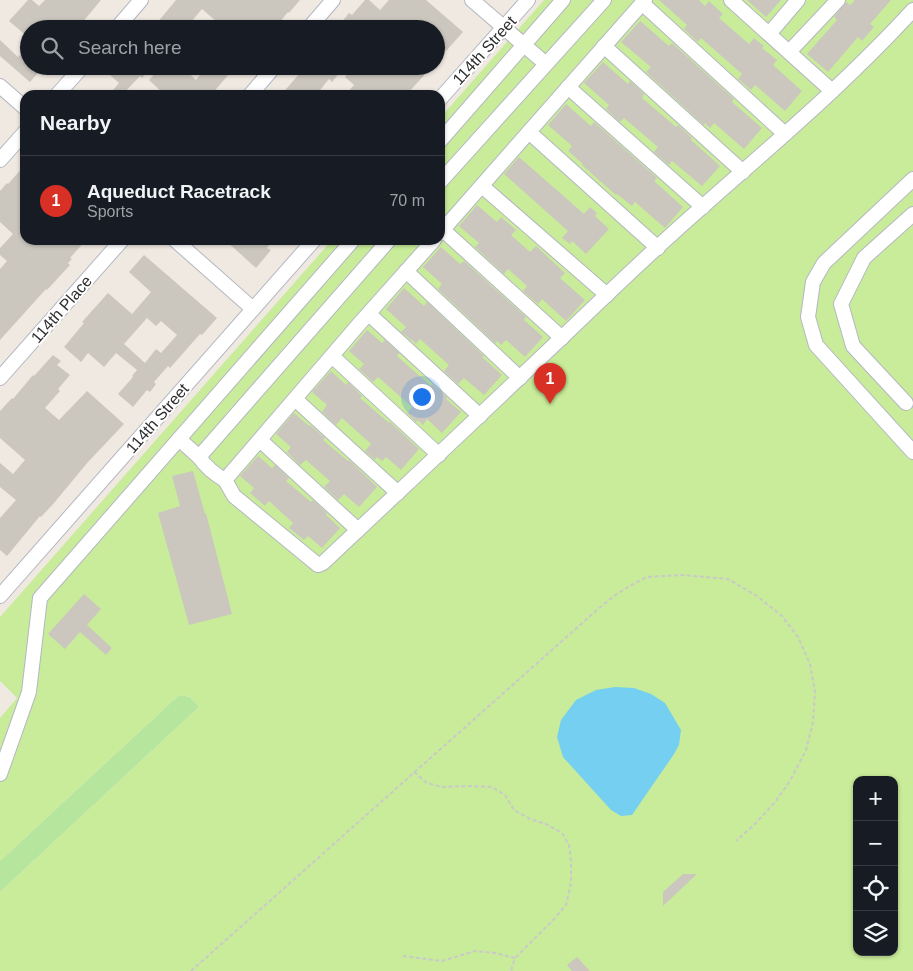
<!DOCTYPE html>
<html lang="en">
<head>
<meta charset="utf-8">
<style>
	body { margin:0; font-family:Helvetica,sans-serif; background:#242831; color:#f1f3f6 }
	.controls { position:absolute; right:15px; bottom:15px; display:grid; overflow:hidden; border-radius:10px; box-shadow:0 1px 4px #0004 }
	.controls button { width:45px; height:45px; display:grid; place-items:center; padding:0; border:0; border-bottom:1px solid #363941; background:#171b24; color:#f1f3f6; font:25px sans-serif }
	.you { position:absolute; left:421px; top:396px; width:18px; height:18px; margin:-12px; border:4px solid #fff; border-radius:50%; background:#1a73e8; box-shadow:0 0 0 8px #1a73e833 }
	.badge { display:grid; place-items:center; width:32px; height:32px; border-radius:50%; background:#d93025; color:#fff; font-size:16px; font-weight:700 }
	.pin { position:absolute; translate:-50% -41px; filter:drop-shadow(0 1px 2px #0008) }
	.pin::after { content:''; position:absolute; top:26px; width:18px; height:15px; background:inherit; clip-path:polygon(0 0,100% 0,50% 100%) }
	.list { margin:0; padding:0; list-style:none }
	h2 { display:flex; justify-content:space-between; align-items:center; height:65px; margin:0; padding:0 20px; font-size:21px }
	h2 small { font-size:16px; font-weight:400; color:#9ea1a6 }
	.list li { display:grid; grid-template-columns:32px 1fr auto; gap:15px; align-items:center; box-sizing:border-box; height:90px; padding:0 20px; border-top:1px solid #363941 }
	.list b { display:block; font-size:19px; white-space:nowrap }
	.list p { margin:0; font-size:16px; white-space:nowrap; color:#9ea1a6 }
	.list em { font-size:16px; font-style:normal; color:#9ea1a6 }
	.icon { flex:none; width:28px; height:28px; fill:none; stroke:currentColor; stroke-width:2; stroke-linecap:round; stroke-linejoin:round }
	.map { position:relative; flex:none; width:913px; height:971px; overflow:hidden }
	.search { position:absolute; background:#171b24; box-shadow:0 1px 4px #0004; left:20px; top:20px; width:425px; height:55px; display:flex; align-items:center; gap:12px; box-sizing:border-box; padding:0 18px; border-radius:28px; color:#9ea1a6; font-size:19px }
	.panel { position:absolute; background:#171b24; box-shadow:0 1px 4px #0004; left:20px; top:90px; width:425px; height:155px; border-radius:15px }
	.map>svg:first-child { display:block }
</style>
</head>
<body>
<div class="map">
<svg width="913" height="971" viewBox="0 0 913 971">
	<rect width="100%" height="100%" fill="#efe9e1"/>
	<path fill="#b6e59e" d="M179 695 190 697 199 707 0 892V861Z"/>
	<path fill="#c9ec9a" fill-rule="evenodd" d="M544 0H913V971H0V892L199 707 190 697 179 695 0 861V718L17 698 0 681V617L332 240H440V118ZM857 780H894V952H857Z"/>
	<path fill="#75cff0" d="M615 687 634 688 651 694 665 703 681 730 679 745 674 754 632 815 621 816 611 810 563 757 557 737 561 720 576 700 596 690Z"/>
	<g fill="#cbc7bf" fill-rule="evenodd">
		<path d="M28 0H32L39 6 45 0H101L77 29H29V38L9 21Z"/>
		<path d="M176 0H300L289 13 288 12 274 29H225L202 9 185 29H152Z"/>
		<path d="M365 0H369L380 10 389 0H426L463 32 446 51 438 44 441 40 436 35V29H429L421 21 414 29H407L401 24 397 29H336L349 13 352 15Z"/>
		<path d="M659 0H699L705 6 709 1 723 14 719 18 749 44 754 38 764 46 762 48 777 60 773 65 802 91 785 111 755 85 751 90 738 79 742 74 701 38 698 42 684 29 687 25Z"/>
		<path d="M747 0H781L766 17Z"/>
		<path d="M855 0H891L870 24 874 27 862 41 858 37 828 72 807 54 837 20 834 17 846 2 850 5Z"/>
		<path d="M640 21 669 46 672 43 734 99 732 102 762 128 744 149 714 123 710 128 705 123 704 125 646 72 651 67 621 42Z"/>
		<path d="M0 40 18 57 29 46V66H44L30 82 0 56Z"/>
		<path d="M603 62 628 84 630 81 644 94 642 98 676 127 678 125 692 138 691 140 720 166 702 186 672 161 669 165 654 152 658 147 624 118 620 122 606 109 609 105 584 83Z"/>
		<path d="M108 66H148L146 68 148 71 142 78 140 76 122 95H109L119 83 110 75 113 71Z"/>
		<path d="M162 66H181L196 80 207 66H236L211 95H165L149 80Z"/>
		<path d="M306 66H345L332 82 329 79 316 95H281Z"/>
		<path d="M354 66H421L427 72 406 95H345L354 85 345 77Z"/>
		<path d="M566 104 591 126 594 122 657 178 654 181 683 207 665 228 635 202 632 206 617 194 616 195 582 165 583 164 568 151 572 146 548 125Z"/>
		<path d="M519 157 584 214 590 207 597 213 595 216 609 229 586 254 572 241 570 244 562 238 568 231 504 174Z"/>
		<path d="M25 165V240H86L70 258 72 259 68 263 70 265 47 290 46 289 0 340V269L7 261 0 255V248L13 234 0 222V191L7 183 8 184Z"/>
		<path d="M477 205 497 222 501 217 516 230 511 235 530 252 536 246 565 273 560 278 585 300 566 321 542 299 538 304 523 291 527 286 508 269 504 274 475 247 479 243 459 226Z"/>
		<path d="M225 240H263L269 245 267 248 271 250 256 268Z"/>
		<path d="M441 247 460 264 464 261 526 317 524 320 543 337 525 357 506 340 501 345 497 341 495 343 438 289 442 284 423 267Z"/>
		<path d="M144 255 217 318 202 335 200 334 170 368 168 366 154 382 156 384 150 392 147 390 133 407 118 394 133 377 132 376 137 370 116 353 104 367 88 353 81 362 64 347 84 323 82 322 108 293 132 314 151 292 129 272ZM147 318 156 326 161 321 177 335 161 353 156 349 145 363 124 344Z"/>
		<path d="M404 288 424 306 427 302 484 356 482 357 502 375 484 395 464 378 458 384 444 371 449 365 420 339 416 344 411 339V340L401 332 406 327 386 309Z"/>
		<path d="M367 330 382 343 385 340 399 353 397 356 431 386 432 384 447 397 446 399 461 412 442 433 427 419 423 425 418 420 416 422 407 413 412 407 378 377 373 382 359 369 364 364 349 351Z"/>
		<path d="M53 355 61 361 57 365 70 375 58 389 60 391 45 408 59 420 87 391 124 424 88 462 54 503 41 517 40 516 7 556 0 550V518L16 500 0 487V463L13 474 25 460 0 438V411L12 398 13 399 33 375 34 376Z"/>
		<path d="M331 371 346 385 348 382 362 396 360 398 389 423 390 422 419 449 401 470 386 457 382 461 377 457 375 460 365 451 371 444 342 418 336 425 322 412 327 405 312 392Z"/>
		<path d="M294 413 309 426 310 425 325 438 323 440 348 461 349 460 377 487 359 507 344 494 338 500 324 487 330 481 306 460 300 465 287 452 291 447 276 434Z"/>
		<path d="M258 456 272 468 275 465 289 478 286 481 311 502 313 500 327 513 326 515 340 528 322 548 308 536 304 540 289 528 293 523 269 501 265 506 250 493 254 488 240 476Z"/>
		<path d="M193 471 205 514 206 513 232 614 189 625 158 513 180 506 172 476Z"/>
		<path d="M84 594 101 609 87 625 112 648 106 655 80 632 65 649 48 634Z"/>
		<path d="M683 874H697L663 906V892Z"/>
		<path d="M577 957 590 971H572L567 965Z"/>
	</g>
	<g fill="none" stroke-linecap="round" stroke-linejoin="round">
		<defs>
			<g id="minor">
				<path d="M472 0 546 64"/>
				<path d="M731 0 832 91"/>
				<path d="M642 3 785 134"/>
				<path d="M116 29 141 0"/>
				<path d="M308 29 333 0"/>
				<path d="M769 34 798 0"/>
				<path d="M604 46 743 172"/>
				<path d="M789 52 838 0"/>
				<path d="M0 86 25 108"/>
				<path d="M568 87 703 207"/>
				<path d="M57 95 83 66"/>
				<path d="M250 95 275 66"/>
				<path d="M440 99 528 0"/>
				<path d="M529 132 658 248"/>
				<path d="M440 141 563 0"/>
				<path d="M0 160 25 132"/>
				<path d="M913 179 824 263 813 282 808 317 816 345 913 452"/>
				<path d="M440 182 604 0"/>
				<path d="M482 186 607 295"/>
				<path d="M443 230 562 338"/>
				<path d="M440 233 645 0"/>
				<path d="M175 240 253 309"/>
				<path d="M434 240 360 323 225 480 234 496 318 565 323 563C394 496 466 429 536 362 582 319 626 275 672 234 754 160 839 91 913 10"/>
				<path d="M406 271 520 378"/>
				<path d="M369 314 480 416"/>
				<path d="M332 356 439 455"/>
				<path d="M0 378 122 240"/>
				<path d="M295 399 398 493"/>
				<path d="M906 403 853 346 841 304 864 258 913 214"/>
				<path d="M179 439 199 457 389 240"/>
				<path d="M260 440 358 530"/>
				<path d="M199 457C206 467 214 474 225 480"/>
				<path d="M0 596 314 240"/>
				<path d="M0 774 29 692 40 598 353 240"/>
			</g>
		</defs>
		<use href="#minor" stroke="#b4b7c1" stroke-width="16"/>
		<g stroke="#c9c9c9" stroke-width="2" stroke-dasharray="4 2.5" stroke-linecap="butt">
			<path d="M414 772 427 783 442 787 469 786 492 787 505 795 514 810 530 819 546 824 562 833 569 845 571 862V883L566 905 554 919 515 958"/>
			<path d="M403 956 442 961 475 951 495 953 515 958 511 971"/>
			<path d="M191 971 598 609 618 593 646 577 683 575 728 579 757 596 782 616 798 637 810 664 815 692 813 722 806 750 790 781 775 802 754 825 736 841"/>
		</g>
		<use href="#minor" stroke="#fff" stroke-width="14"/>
	</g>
	<g text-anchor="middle" stroke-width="4" stroke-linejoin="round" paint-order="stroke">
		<g font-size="16" fill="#2e2e2e" stroke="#fff">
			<text transform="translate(484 50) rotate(-48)" y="6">114th Street</text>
			<text transform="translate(61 309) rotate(-49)" y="6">114th Place</text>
			<text transform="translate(157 418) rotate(-49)" y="6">114th Street</text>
		</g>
	</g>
</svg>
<div class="controls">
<button>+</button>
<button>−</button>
<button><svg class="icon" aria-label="locate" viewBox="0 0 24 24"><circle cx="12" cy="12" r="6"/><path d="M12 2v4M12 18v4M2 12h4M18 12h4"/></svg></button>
<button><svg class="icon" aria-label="layers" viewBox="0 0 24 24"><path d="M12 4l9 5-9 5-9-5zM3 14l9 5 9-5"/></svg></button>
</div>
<div class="you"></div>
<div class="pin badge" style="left:550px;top:404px">1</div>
<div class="search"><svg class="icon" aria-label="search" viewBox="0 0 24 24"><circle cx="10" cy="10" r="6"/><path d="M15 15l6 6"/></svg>Search here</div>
<section class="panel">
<h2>Nearby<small></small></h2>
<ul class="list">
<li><span class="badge">1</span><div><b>Aqueduct Racetrack</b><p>Sports</p></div><em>70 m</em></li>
</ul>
</section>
</div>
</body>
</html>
